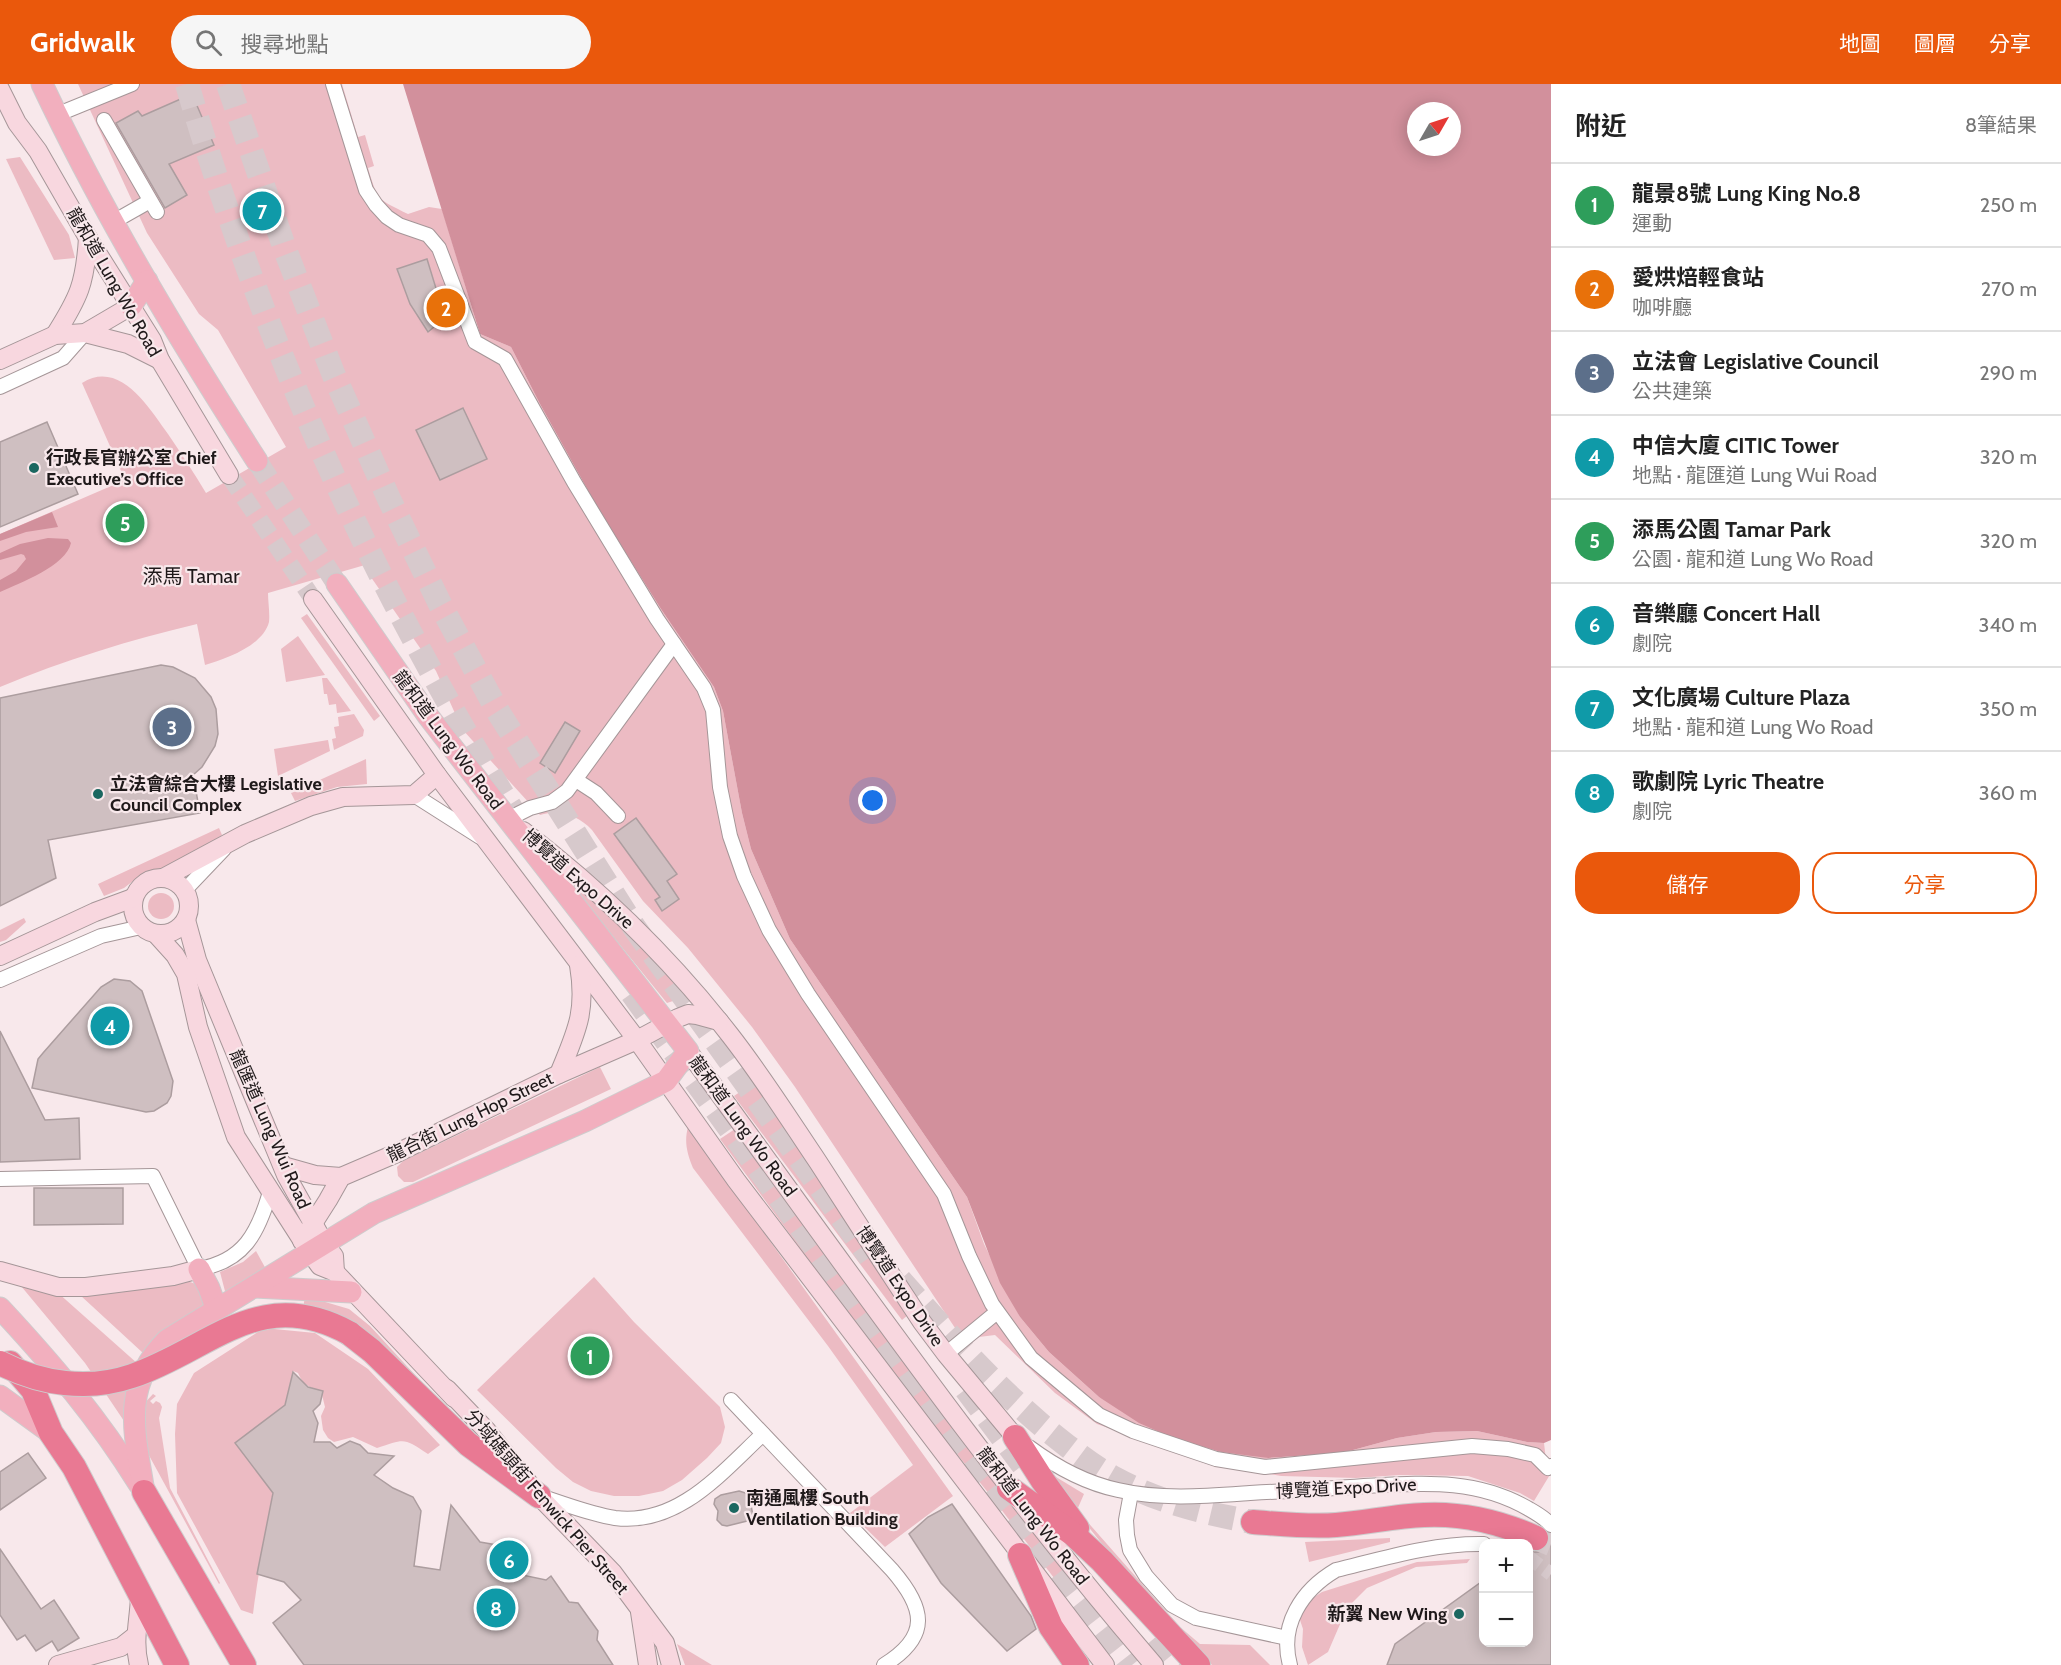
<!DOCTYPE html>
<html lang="zh-TW">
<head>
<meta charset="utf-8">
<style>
	body { margin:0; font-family:Cabin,"Noto Sans TC",sans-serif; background:#f6f6f6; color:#222 }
	.controls { position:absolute; right:18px; bottom:18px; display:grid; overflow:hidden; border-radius:12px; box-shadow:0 3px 15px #0003 }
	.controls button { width:54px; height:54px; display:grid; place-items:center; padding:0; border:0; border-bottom:2px solid #e0e0e0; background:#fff; color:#222; font:30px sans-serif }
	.compass { position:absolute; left:1407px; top:18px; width:54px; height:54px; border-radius:50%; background:#fff; box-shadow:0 3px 15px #0003; rotate:51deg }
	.you { position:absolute; left:873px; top:717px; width:21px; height:21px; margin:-15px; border:4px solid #fff; border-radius:50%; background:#1a73e8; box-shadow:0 0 0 9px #1a73e833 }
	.badge { display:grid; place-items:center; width:39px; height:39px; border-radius:50%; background:#ea580c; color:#fff; font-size:20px; font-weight:700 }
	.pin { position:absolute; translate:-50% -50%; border:3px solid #fff; box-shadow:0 2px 6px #0006 }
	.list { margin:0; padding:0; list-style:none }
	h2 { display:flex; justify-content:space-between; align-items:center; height:78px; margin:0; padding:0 24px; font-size:26px }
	h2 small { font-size:20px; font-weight:400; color:#767676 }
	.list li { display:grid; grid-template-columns:39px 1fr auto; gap:18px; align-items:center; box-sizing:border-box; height:84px; padding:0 24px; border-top:2px solid #e0e0e0 }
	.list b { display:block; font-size:22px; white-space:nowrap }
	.list p { margin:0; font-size:20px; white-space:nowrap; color:#767676 }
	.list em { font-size:20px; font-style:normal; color:#767676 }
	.actions { display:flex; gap:12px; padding:18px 24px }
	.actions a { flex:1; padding:14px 0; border:2px solid #ea580c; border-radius:24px; text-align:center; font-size:21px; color:#ea580c }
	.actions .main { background:#ea580c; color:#fff }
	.icon { flex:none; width:33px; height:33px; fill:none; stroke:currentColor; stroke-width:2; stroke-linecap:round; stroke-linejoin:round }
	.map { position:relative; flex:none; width:1551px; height:1581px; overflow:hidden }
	header { display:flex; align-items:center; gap:36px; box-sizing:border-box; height:84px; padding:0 30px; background:#ea580c; color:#fff }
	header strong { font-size:28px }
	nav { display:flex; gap:33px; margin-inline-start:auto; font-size:21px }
	.search { width:420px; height:54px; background:#f6f6f6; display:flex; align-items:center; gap:15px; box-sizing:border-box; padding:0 21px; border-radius:33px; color:#767676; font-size:22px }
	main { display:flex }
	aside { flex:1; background:#fff }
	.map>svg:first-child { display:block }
</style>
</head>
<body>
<header>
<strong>Gridwalk</strong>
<div class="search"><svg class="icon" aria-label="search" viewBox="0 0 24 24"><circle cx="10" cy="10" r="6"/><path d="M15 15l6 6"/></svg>搜尋地點</div>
<nav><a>地圖</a><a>圖層</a><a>分享</a></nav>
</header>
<main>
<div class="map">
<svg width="1551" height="1581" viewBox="0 0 1551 1581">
	<rect width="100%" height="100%" fill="#f8e8eb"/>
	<g fill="#ecbbc3">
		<path d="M78 0H342L358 53 365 51 374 82 368 84C378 118 378 115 408 130L429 123 442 125 480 250 511 263 540 320 601 430 661 525 714 603 723 627 742 729 751 765 790 855 967 1113 984 1160 1020 1233 1049 1268 1099 1313 1268 1374 1342 1369 1397 1354 1436 1348 1477 1347 1527 1358 1544 1359 1546 1376 1551 1374V1389L1534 1417 1520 1409 1468 1392 1400 1391 1356 1394 1281 1392 1212 1380 1097 1340 1055 1309 995 1251 979 1253 967 1262 795 1003 752 943 688 864 643 817 592 746C578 731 560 725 540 731L462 645 436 587 366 486 365 481 268 509C268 518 270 529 269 538 263 562 225 575 205 581L197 540C130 556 64 576 0 603V450L125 396 82 299C120 275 149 324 168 350 181 369 194 389 206 409L286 363 218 246 199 230 147 149Z"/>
		<path d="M20 73 69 151 75 174 54 176 6 75Z"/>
		<path d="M307 530 380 632 374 637 301 534Z"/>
		<path d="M298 552 325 591 286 598 281 565Z"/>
		<path d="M322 594H327L351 627 337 629 336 620 329 621 327 610H324Z"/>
		<path d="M354 630 364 646 363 652 334 666 332 655 336 654 334 643 339 642 338 633Z"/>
		<path d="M328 656 330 667 278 692 274 665Z"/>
		<path d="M366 675 367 700 337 703 295 717 291 709Z"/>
		<path d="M219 744 222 751 201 766 166 783 142 790 124 804 104 812 98 800Z"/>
		<path d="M583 806 618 837 688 912 667 919 581 813 580 808Z"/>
		<circle cx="161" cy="822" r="13"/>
		<path d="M24 834 26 838 6 856 0 858V846Z"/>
		<path d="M600 983 611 1005 413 1098H404L398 1092 397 1083 403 1077Z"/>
		<path d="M754 998 908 1231 902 1236 734 1012Z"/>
		<path d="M688 1043 953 1412 885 1463 850 1429 913 1381 828 1262 693 1084C687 1069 684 1058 688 1043Z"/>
		<path d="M738 1043 1071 1494 1061 1503 990 1411 893 1291 720 1055Z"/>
		<path d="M256 1167 267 1187 226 1211 220 1188 243 1178Z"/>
		<path d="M594 1193 634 1238 720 1323 725 1343 721 1359 707 1374 682 1396 663 1407 639 1412H614L591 1407 573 1398 556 1384 477 1306Z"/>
		<path d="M184 1196 202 1202 207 1213 203 1226 143 1269 80 1211 124 1208Z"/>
		<path d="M21 1202 57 1208 138 1280 124 1337 85 1279Z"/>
		<path d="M305 1212 349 1225 370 1242 450 1329 303 1225Z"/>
		<path d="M264 1244 315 1249 368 1285 440 1361 428 1370C403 1353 405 1355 377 1364L353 1353 334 1358 328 1354 323 1346 321 1332 325 1323 321 1307C309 1303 303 1301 298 1289L293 1287C284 1326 279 1366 273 1406 267 1448 258 1488 253 1530L241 1526 177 1409 175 1350 177 1320 194 1289Z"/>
		<path d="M153 1310 156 1312 150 1317 153 1320 156 1317 160 1319 162 1323 159 1334 170 1404 220 1499 219 1500 145 1364 141 1323Z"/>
		<path d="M1051 1390 1084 1410 1077 1426 1180 1543 1200 1560 1250 1561 1270 1581H1212C1156 1520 1095 1460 1051 1390Z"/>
		<path d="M1390 1454V1458L1309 1478 1305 1458Z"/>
		<path d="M1470 1475 1467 1479 1416 1483 1367 1504 1347 1524 1328 1568 1308 1581 1302 1563 1303 1545 1299 1533 1310 1516 1322 1508 1417 1478Z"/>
		<path d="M677 1560 712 1581H685Z"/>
	</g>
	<g fill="#d2909c" fill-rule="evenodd">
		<path d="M403 0H1551V1356L1544 1359 1527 1358 1477 1347 1436 1348 1397 1354 1342 1369 1268 1374 1221 1368 1171 1353 1139 1339 1099 1313 1049 1268 1020 1233 1000 1199 967 1113 790 855 751 765 742 729 723 627 714 603 661 525 601 430 540 320 511 263 480 250ZM1416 27H1452V63H1416Z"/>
		<path d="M52 428 58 443 26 448 0 457V450Z"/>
		<path d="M48 454 68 455 71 459C66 482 20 499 0 508V496L16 487 26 475 24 471 21 470 0 476V469L20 460Z"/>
	</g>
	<g fill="#cfbfc1" stroke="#ac9d9f" stroke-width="1.5">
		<path d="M192 10 214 61 169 80 187 111 165 124 116 39 138 27 142 32Z"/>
		<path d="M427 175 438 211 445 207 453 227 428 248 410 220 397 185Z"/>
		<path d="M463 324 487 375 440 396 416 346Z"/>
		<path d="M47 338 78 410 0 443V358Z"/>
		<path d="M161 581 173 583 195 594 211 613 216 625 218 650 215 662 202 683 193 691 200 729 48 756 56 794 0 822V614Z"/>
		<path d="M565 638 580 647 555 689 540 679Z"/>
		<path d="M636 734 677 790 667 797 679 815 662 827 655 816 660 813 614 750Z"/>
		<path d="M114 895 130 897 142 907 173 997 171 1012 167 1019 154 1027 146 1028 32 1004 38 975 43 969 101 903Z"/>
		<path d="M0 947 45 1036 79 1034 80 1075 0 1078Z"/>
		<path d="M34 1104H123V1140L34 1141Z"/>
		<path d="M293 1288 308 1303 323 1307 320 1320 313 1327 318 1339 314 1358H330L337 1364 350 1357 360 1361 368 1369 394 1372 374 1391 393 1404 413 1413 421 1427 414 1482 440 1486 451 1421 480 1458 526 1466 522 1491 546 1496 551 1492 569 1518 578 1519 598 1547 597 1556 613 1581H304L273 1539 301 1516 284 1498 257 1490 273 1409 235 1359 285 1321Z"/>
		<path d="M28 1369 46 1394 0 1426V1388Z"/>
		<path d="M739 1407 749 1410 753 1432 747 1437 727 1442 722 1441 717 1436 718 1427 714 1420 715 1415 721 1411Z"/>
		<path d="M952 1420 1031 1532 1036 1545 1007 1567 941 1499 909 1450 928 1433Z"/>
		<path d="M1551 1456V1581H1387L1395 1560 1484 1496V1558H1528V1468H1538L1544 1466Z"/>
		<path d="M0 1465 41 1525 54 1516 79 1554 58 1567 52 1557 36 1567 25 1551 17 1556 0 1531Z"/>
	</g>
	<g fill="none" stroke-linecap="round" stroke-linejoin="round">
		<path stroke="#d7c9cc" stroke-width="14" stroke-dasharray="14 7" stroke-linecap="butt" d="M1528 1473 1551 1490"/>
		<path stroke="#d7c9cc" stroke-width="18" stroke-dasharray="18 9" stroke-linecap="butt" d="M229 391 313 515"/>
		<path stroke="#d7c9cc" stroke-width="21" stroke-dasharray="21 10" stroke-linecap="butt" d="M257 377 337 500"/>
		<g stroke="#d7c9cc" stroke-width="24" stroke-dasharray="24 12" stroke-linecap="butt">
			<path d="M187 0C263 259 376 509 519 737"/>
			<path d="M228 0 286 168 333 289 389 415 440 520 497 626 634 843 870 1173"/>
			<path d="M632 909 949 1349 1132 1581"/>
			<path d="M900 1196C948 1250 995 1303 1051 1349 1071 1365 1091 1381 1114 1394 1158 1418 1204 1429 1253 1438"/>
			<path d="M966 1305 1023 1381"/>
			<path d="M1536 1454 1551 1460"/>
			<path d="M1157 1552 1181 1581"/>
		</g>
		<defs>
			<g id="street">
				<path d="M333 0 366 106 376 121 387 133 399 141 428 151 439 164 475 258 505 275 574 398 657 535 704 604 713 626 720 703 730 752 744 792 769 846 808 910 944 1110 969 1172 992 1220 1031 1274 1099 1331 1133 1347 1216 1375 1265 1383 1472 1362 1508 1365 1535 1371 1548 1384 1551 1382"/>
				<path d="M56 31 132 0"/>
				<path d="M104 36 157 128"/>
				<path d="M113 138 150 117"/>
				<path d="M0 303 63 274 85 249"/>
				<path d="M576 696 596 709 618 732"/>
				<path d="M414 711 480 753"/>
				<path d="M508 735 530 724 552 718 567 707 674 560"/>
				<path d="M185 806 224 765"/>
				<path d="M0 896 101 852 141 843"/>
				<path d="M0 1095 153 1092 199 1185C244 1177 258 1149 270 1108"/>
				<path d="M946 1270 997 1228"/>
				<path d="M731 1316 892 1486C925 1524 931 1552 884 1581"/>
				<path d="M1029 1363C1056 1383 1085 1399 1118 1406 1161 1416 1207 1412 1250 1409 1288 1407 1326 1405 1364 1402 1423 1399 1476 1394 1529 1425 1536 1429 1545 1434 1551 1441"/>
				<path d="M1131 1409 1126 1436 1127 1451 1130 1466 1146 1492 1172 1521 1196 1534 1287 1554"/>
				<path d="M539 1412C563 1419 589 1430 615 1434 678 1442 721 1389 763 1350"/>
				<path d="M1290 1581C1279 1541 1302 1506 1336 1486 1385 1474 1433 1459 1484 1460"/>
			</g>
			<g id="secondary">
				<path d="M0 5 17 39 38 67 88 154 152 256 160 276 229 391"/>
				<path d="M85 249 128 260 160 276"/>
				<path d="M55 251C79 213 85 200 88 154"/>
				<path d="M0 276 55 251 85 249 131 222"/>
				<path d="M313 515 437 691 637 956 736 1096 1105 1581"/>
				<path d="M523 747C600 806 670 874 730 951 762 992 789 1035 818 1078 852 1131 887 1185 922 1238L946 1270 1015 1353"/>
				<path d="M165 793 245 750 311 722 343 713 414 711 437 691"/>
				<circle cx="161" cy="822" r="28"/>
				<path d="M186 836 197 876 286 1091 324 1159 334 1172 335 1188"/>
				<path d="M156 850 175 871 186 890 198 943 236 1053 309 1167 320 1182 335 1188 454 1314"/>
				<path d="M0 872 95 828 133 814"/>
				<path d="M688 967C840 1174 986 1386 1154 1581"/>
				<path d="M559 990C576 948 587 929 579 881"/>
				<path d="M283 1082 315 1091 341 1093"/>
				<path d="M302 1157 328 1116 341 1093 397 1069 559 990 637 956 678 934 688 930 697 931 719 937"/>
				<path d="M0 1187 58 1203H86L173 1192 199 1185"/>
				<path d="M447 1305 487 1347 539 1412 613 1489 665 1559 671 1581"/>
				<path d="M640 1528 648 1581"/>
				<path d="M58 1581 121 1563 135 1552"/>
				<path d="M139 1581C133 1557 139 1537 140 1513"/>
			</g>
			<g id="primary">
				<path d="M42 0C104 131 179 255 257 377"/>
				<path d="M131 222 147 197"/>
				<path d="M199 1185 209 1204 216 1224"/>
				<path d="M254 1203 351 1208"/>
				<path d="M0 1224C53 1281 98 1334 139 1400"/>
				<path d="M0 1312 51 1349"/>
				<path d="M144 1408C135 1350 120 1303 167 1256L374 1129 585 1037 666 997 688 967 428 632 337 500"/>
			</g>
			<g id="highway">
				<path d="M349 1249 372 1267 468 1360 539 1412"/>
				<path d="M10 1279 33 1306 51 1349 74 1383 177 1581"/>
				<path d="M1015 1353 1043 1397 1077 1444"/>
				<path d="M1009 1404 1073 1450 1102 1477 1198 1581"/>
				<path d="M144 1408 244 1581"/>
				<path d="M1253 1438C1281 1440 1308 1443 1336 1441 1366 1439 1394 1432 1424 1431 1463 1429 1500 1438 1536 1454"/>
				<path d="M1020 1471 1051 1543 1077 1581"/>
			</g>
		</defs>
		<use href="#street" stroke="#a59698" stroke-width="16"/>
		<use href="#secondary" stroke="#a59698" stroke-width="20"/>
		<use href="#primary" stroke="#cecccd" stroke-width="23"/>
		<use href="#highway" stroke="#cecccd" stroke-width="26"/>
		<use href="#street" stroke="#fff" stroke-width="14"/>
		<use href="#secondary" stroke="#f8d7df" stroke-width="18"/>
		<use href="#primary" stroke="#f2afbe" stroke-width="21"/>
		<use href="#highway" stroke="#e97993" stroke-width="24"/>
		<defs>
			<path id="highway-bridge" d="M0 1279C41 1300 88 1307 132 1292 211 1265 259 1200 349 1249"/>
		</defs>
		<use href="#highway-bridge" stroke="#cecccd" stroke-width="26" stroke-linecap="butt"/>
		<use href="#highway-bridge" stroke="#e97993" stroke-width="24"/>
	</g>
	<g fill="#1b6760" stroke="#f8e8eb" stroke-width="2">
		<circle cx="34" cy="384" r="6"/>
		<circle cx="98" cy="710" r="6"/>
		<circle cx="734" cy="1424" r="6"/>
		<circle cx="1459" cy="1530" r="6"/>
	</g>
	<g text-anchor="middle" stroke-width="4.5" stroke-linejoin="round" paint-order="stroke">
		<g font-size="18" fill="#1f191a" stroke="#f8e8eb">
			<text transform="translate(114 198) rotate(60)" y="6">龍和道 Lung Wo Road</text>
			<text transform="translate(448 656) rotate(53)" y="6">龍和道 Lung Wo Road</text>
			<text transform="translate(578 795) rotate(41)" y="6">博覽道 Expo Drive</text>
			<text transform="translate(470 1033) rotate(-26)" y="6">龍合街 Lung Hop Street</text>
			<text transform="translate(743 1042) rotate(54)" y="6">龍和道 Lung Wo Road</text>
			<text transform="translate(270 1045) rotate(66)" y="6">龍匯道 Lung Wui Road</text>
			<text transform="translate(900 1202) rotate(56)" y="6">博覽道 Expo Drive</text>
			<text transform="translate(1346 1404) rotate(-3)" y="6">博覽道 Expo Drive</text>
			<text transform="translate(547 1418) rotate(49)" y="6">分域碼頭街 Fenwick Pier Street</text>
			<text transform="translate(1033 1432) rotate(52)" y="6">龍和道 Lung Wo Road</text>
		</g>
		<g font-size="18" font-weight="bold" fill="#1f191a" stroke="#f8e8eb" text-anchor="start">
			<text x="46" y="380">行政長官辦公室 Chief<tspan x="46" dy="21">Executive’s Office</tspan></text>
			<text x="110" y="706">立法會綜合大樓 Legislative<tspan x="110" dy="21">Council Complex</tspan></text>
			<text x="746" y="1420">南通風樓 South<tspan x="746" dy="21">Ventilation Building</tspan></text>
			<text x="1447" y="1536" text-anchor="end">新翼 New Wing</text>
		</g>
		<g font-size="20" fill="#1f191a" stroke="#f8e8eb">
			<text x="191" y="499">添馬 Tamar</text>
		</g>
	</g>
</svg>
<div class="controls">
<button>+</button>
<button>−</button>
</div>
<svg class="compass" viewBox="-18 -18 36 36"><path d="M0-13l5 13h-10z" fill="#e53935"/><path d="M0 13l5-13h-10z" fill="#767676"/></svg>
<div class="you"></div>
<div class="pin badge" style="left:590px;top:1272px;background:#2e9e5b">1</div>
<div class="pin badge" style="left:446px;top:224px;background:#e8710a">2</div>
<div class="pin badge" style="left:172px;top:643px;background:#5c6f8a">3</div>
<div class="pin badge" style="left:110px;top:942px;background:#0f9aa8">4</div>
<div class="pin badge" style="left:125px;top:439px;background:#2e9e5b">5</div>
<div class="pin badge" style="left:509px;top:1476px;background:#0f9aa8">6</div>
<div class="pin badge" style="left:262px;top:127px;background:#0f9aa8">7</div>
<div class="pin badge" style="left:496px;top:1524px;background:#0f9aa8">8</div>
</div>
<aside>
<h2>附近<small>8筆結果</small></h2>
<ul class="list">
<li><span class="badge" style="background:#2e9e5b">1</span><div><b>龍景8號 Lung King No.8</b><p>運動</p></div><em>250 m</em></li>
<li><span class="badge" style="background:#e8710a">2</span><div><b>愛烘焙輕食站</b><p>咖啡廳</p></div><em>270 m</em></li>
<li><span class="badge" style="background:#5c6f8a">3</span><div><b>立法會 Legislative Council</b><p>公共建築</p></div><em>290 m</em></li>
<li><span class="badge" style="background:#0f9aa8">4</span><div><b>中信大廈 CITIC Tower</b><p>地點 · 龍匯道 Lung Wui Road</p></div><em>320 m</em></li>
<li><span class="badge" style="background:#2e9e5b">5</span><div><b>添馬公園 Tamar Park</b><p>公園 · 龍和道 Lung Wo Road</p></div><em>320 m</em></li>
<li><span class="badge" style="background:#0f9aa8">6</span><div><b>音樂廳 Concert Hall</b><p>劇院</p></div><em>340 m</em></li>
<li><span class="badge" style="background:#0f9aa8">7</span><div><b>文化廣場 Culture Plaza</b><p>地點 · 龍和道 Lung Wo Road</p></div><em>350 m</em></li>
<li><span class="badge" style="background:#0f9aa8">8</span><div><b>歌劇院 Lyric Theatre</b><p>劇院</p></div><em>360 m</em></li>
</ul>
<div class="actions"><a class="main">儲存</a><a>分享</a></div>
</aside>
</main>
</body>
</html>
